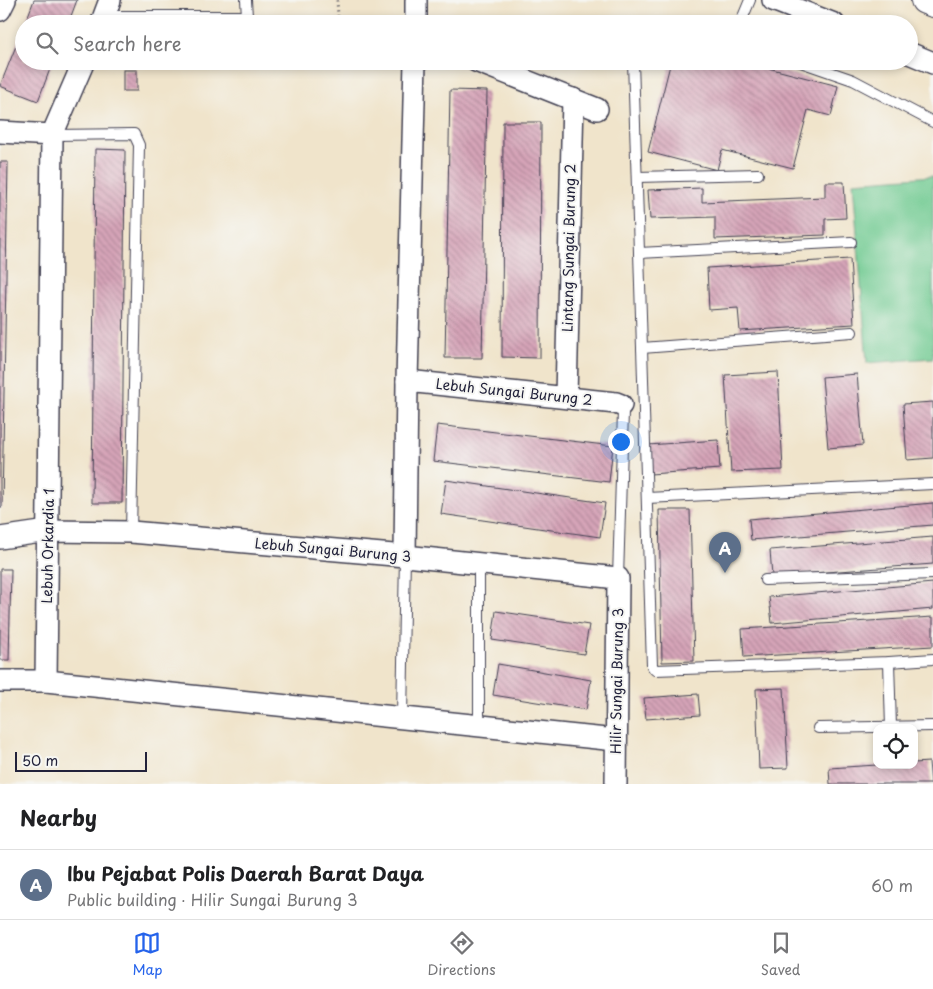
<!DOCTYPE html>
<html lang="en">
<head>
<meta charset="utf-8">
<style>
	body { margin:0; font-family:"Playpen Sans",sans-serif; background:#f6f6f6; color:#202124 }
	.controls { position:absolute; right:15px; bottom:15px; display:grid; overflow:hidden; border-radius:10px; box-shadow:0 2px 8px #0003 }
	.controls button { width:45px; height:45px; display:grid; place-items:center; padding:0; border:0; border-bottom:1px solid #e0e0e0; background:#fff; color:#202124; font:25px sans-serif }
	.scale { position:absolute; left:15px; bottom:12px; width:132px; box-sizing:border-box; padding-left:5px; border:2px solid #22223b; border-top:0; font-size:14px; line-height:18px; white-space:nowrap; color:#22223b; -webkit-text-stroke:4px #f6f6f2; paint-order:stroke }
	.you { position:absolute; left:620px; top:441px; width:18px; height:18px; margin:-12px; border:4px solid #fff; border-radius:50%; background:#1a73e8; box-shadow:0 0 0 8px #1a73e833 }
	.badge { display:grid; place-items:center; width:32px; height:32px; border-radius:50%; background:#2563eb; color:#fff; font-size:16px; font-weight:700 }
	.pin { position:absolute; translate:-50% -41px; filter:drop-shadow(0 1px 2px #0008) }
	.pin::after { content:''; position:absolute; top:26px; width:18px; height:15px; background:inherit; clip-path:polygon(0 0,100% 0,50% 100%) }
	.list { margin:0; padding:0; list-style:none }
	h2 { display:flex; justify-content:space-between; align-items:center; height:65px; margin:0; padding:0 20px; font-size:21px }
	h2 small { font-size:16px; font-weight:400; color:#757577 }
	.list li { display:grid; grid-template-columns:32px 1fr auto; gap:15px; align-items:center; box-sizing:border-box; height:70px; padding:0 20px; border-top:1px solid #e0e0e0 }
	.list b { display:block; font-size:19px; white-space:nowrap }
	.list p { margin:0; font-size:16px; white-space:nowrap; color:#757577 }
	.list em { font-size:16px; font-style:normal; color:#757577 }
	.icon { flex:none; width:28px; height:28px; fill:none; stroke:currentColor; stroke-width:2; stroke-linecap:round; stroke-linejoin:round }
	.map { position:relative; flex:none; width:933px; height:784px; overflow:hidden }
	.search { position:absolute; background:#fff; box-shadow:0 2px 8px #0003; left:15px; right:15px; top:15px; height:55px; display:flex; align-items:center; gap:12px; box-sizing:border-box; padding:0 18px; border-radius:28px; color:#757577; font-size:19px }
	.sheet { height:135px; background:#fff }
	nav { display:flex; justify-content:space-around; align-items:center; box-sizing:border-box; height:70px; border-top:1px solid #e0e0e0; background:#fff; font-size:14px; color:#757577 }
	nav a { display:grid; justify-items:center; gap:2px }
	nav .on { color:#2563eb }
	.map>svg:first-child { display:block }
</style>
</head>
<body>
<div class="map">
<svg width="933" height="784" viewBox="0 0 933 784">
	<defs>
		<pattern id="building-back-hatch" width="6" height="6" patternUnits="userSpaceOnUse" patternTransform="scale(1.25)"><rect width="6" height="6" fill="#d6a4b8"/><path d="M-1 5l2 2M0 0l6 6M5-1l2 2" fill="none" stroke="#ad8597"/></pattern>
	</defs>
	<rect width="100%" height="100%" fill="#f6f6f2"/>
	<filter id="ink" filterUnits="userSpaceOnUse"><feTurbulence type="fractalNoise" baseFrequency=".02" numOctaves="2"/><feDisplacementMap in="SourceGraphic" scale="10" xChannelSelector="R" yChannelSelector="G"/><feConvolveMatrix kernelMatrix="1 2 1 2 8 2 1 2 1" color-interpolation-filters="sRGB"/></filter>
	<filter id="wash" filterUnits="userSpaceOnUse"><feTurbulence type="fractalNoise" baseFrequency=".0096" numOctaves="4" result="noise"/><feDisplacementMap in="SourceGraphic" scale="20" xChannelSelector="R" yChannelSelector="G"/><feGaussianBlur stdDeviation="1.12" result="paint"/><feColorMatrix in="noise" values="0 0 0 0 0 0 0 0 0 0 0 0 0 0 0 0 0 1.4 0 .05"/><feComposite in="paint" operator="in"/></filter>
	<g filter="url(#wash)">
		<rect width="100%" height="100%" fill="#f0e4cb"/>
		<path fill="#6fca91" stroke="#487666" d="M933 176V358L867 363 853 182Z"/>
		<g id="blocks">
			<g fill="url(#building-back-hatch)">
				<path d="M34 0H77L68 24H25Z"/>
				<path d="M24 26V61H53L38 101 0 86Z"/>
				<path d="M671 61H741L838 86 831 116 808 110 793 168 722 150 717 170 648 152Z"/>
				<rect x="123" y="70" width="14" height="21"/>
				<path d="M450 90 487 91 482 358H445Z"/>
				<path d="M503 122H541L540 358 502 357Z"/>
				<path d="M95 149 125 150 122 503H92Z"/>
				<path d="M0 162H8L2 507H0Z"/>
				<path d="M825 182H844L846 218 825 219V235L715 239V217L650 219 648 190 702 188V202L825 197Z"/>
				<path d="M850 259 854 324 740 331 738 308 709 310 707 268Z"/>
				<path d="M778 372 783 470 731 472 725 375Z"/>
				<path d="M857 374 863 445 828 448 822 377Z"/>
				<path d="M933 402V458L907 460 903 404Z"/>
				<path d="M437 425 613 446 609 482 433 461Z"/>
				<path d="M718 440 720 469 650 474 648 445Z"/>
				<path d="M446 480 605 503 600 537 441 514Z"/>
				<path d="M933 503V525L751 540 749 519Z"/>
				<path d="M659 510H690L694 661 662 662Z"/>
				<path d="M933 537V564L772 576 770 550Z"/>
				<path d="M0 569H11L9 660H0Z"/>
				<path d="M933 583V609L772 623 769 597Z"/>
				<path d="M496 611 589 625 584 654 492 640Z"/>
				<path d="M933 617V646L744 657 742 629Z"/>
				<path d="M498 664 591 680 586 710 493 695Z"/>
				<path d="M784 688 788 768 759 769 756 689Z"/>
				<path d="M698 694 700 715 646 719 644 698Z"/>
				<path d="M929 762 931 784H830L829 768 877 765H914V763Z"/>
			</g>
		</g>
	</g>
	<g filter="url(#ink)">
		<use href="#blocks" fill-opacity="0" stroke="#413f51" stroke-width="1"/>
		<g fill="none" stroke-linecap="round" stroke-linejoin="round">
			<defs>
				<g id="lane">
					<path d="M104 16H247L246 0"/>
					<path d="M740 24 750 0"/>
					<path d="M633 61 652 666 655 670 889 662 933 659"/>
					<path d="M798 61 853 80 933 122"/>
					<path d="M52 135 134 134 139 145 131 532"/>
					<path d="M637 177 758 174"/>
					<path d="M639 253 851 242"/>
					<path d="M642 348 852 332"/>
					<path d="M647 498 933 484"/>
					<path d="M479 564V726"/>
					<path d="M618 578 623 411 621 405"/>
					<path d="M765 580 933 574"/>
					<path d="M889 662 891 727"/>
					<path d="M402 717 405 556"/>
					<path d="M818 728 933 726"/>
				</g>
				<g id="street">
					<path d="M773 0 834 24"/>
					<path d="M0 10 5 0"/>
					<path d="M101 24 110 0"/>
					<path d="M416 24V0"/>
					<path d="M909 53 933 63"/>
					<path d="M84 61 52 135 46 681 616 740"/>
					<path d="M476 61 597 109"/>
					<path d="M0 132 52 135"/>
					<path d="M407 381 616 403 621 405"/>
					<path d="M566 397 573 99"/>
					<path d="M0 538 48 531 131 532 405 556 618 578 616 784"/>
					<path d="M405 556 407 381 415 61"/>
					<path d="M0 681H46"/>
				</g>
				<path id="primary" d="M925 0 933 3"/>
			</defs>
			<use href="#lane" stroke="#413f51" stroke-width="12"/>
			<use href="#street" stroke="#413f51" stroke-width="24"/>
			<use href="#primary" stroke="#413f51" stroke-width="30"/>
			<path stroke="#413f51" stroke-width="3" stroke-dasharray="1 4" stroke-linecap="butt" d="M260 17 318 23 330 22 338 16 337 0"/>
			<use href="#lane" stroke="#fff" stroke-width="10"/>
			<use href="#street" stroke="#fff" stroke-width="21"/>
			<use href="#primary" stroke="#fff" stroke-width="28"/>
		</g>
	</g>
	<g text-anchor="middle" stroke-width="4" stroke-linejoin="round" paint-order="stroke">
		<g font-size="14" fill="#22223b" stroke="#f6f6f2">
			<text transform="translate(569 248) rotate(-89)" y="5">Lintang Sungai Burung 2</text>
			<text transform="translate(514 392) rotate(6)" y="5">Lebuh Sungai Burung 2</text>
			<text transform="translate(48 546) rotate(-89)" y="5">Lebuh Orkardia 1</text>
			<text transform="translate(333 550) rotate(5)" y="5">Lebuh Sungai Burung 3</text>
			<text transform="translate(617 681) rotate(-89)" y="5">Hilir Sungai Burung 3</text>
		</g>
	</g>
</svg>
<div class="controls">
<button><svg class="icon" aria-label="locate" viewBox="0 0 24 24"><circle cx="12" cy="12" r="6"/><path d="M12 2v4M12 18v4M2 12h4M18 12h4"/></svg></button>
</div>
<div class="scale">50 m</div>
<div class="you"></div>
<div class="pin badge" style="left:725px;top:573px;background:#5c6f8a">A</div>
<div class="search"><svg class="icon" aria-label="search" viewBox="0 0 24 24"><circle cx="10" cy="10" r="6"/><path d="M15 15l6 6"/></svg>Search here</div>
</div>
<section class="sheet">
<h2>Nearby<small></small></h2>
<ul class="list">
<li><span class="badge" style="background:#5c6f8a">A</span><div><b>Ibu Pejabat Polis Daerah Barat Daya</b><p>Public building · Hilir Sungai Burung 3</p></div><em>60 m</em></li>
</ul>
</section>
<nav>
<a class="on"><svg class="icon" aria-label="map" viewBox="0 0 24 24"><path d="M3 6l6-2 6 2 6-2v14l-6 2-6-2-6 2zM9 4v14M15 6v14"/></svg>Map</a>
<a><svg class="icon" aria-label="directions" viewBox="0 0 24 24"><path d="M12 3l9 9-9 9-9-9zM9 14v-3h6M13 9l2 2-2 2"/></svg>Directions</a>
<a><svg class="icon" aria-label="saved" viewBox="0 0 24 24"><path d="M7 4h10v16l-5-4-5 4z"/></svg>Saved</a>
</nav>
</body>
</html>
